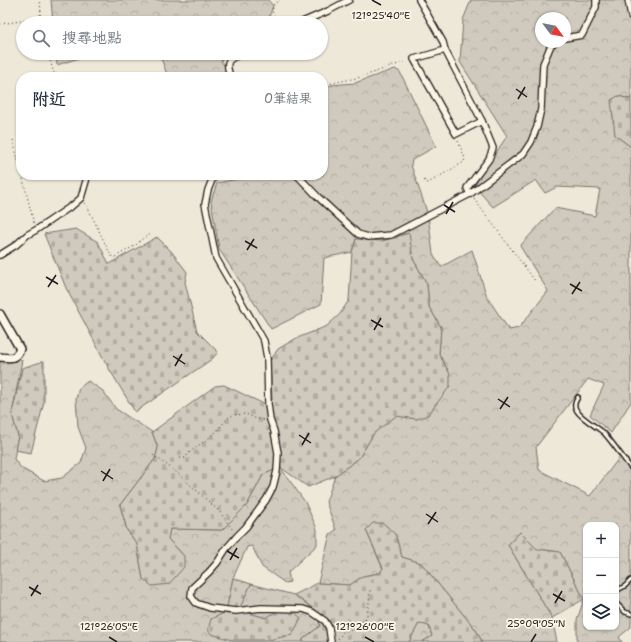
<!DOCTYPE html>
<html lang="zh-TW">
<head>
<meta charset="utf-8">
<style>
	body { margin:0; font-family:"Shantell Sans","LXGW WenKai TC",sans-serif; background:#f6f6f7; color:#1f2937 }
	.controls { position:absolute; right:12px; bottom:12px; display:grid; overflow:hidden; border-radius:8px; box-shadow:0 1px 3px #0004 }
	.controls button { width:36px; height:36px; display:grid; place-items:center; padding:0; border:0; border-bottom:1px solid #e0e1e3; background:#fff; color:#1f2937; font:20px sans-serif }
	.compass { position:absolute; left:535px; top:12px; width:36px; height:36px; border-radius:50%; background:#fff; box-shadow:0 1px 3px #0004; rotate:122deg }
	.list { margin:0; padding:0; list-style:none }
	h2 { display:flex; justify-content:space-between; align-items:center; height:52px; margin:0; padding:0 16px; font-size:17px }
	h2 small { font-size:13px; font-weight:400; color:#747a83 }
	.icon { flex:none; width:22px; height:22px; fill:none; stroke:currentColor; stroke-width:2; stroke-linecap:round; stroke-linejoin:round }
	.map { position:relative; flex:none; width:631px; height:642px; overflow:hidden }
	.search { position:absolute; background:#fff; box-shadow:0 1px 3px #0004; left:16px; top:16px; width:312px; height:44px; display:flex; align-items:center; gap:10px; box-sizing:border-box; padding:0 14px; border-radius:22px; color:#747a83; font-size:15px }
	.panel { position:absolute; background:#fff; box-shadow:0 1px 3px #0004; left:16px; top:72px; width:312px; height:108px; border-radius:16px }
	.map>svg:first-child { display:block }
</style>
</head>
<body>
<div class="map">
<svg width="631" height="642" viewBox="0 0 631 642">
	<defs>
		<pattern id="forest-crowns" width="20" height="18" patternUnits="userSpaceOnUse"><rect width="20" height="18" fill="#cfcabd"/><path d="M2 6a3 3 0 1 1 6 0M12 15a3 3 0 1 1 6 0" fill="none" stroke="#b1ada2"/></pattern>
		<pattern id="cemetery-stones" width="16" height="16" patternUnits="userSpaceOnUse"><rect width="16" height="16" fill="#cfcabd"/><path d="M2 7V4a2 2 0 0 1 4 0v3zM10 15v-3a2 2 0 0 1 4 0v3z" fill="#b1ada2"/></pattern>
	</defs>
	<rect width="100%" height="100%" fill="#eee8d9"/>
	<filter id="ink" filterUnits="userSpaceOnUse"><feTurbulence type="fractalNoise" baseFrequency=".025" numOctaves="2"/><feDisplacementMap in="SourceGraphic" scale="8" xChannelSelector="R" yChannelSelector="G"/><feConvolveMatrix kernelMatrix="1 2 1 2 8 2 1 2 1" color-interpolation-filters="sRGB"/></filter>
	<g filter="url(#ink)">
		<g fill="url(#forest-crowns)" stroke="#76736c" fill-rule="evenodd">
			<path d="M51 0H268L273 6 267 23H53Z"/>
			<path d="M471 0H631V98L630 99 618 96 615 135 631 147V402L611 433 590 415 604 385 588 379 536 447 539 470 590 496 622 454 631 464V627L619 637 622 642H577V620L584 599 560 552 537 549 520 532 508 545 552 618 557 642H482L476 630 421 563 402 557 395 534 366 530 383 569 380 573 363 576 350 585 318 583 330 534 336 530 326 502 335 476 359 458 374 433 396 415 417 419 450 374 439 354 441 327 429 307 427 284 413 259 408 233 382 241 356 239 352 252 324 258 321 304 271 329 219 249 211 201 217 183 258 175H323V89L331 85 355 83 395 69 400 72 436 146 412 160 411 165 428 215 433 254 441 267 472 250 487 297 509 330 519 328 548 291 520 246 555 208 595 216 600 189 557 187 545 193 536 180 493 207 474 186 507 136 460 62 463 20ZM541 18H565V42H541ZM586 525H616V627H586Z"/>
			<path d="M56 53H95L57 65Z"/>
			<path d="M159 53H226L221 61 233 77H168Z"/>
			<path d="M8 353 22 360 12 414 18 436 14 459 21 468 44 481 62 478 81 463 86 448 78 427 76 399 79 388 88 381 103 391 116 409 152 432 158 448 155 459 120 505 127 530 137 544 143 579 184 556 168 539 170 529 222 530 247 505 263 475 280 467 305 502 317 529V545L288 572 290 582 285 583 262 567 252 546 247 547 233 578 226 613 211 619 266 618 238 610 251 584 294 595 317 611 320 626 303 639V642H0V355Z"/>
			<path d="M419 623 429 626 432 636 422 642H409Z"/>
		</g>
		<g fill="url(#cemetery-stones)" stroke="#76736c">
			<path d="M618 96 629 99 631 98V147L615 135 611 100Z"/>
			<path d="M76 229 98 242 109 264 157 237 171 251 187 272 185 282 197 331 218 352 212 359 135 412 108 367 66 288 44 234Z"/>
			<path d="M409 233 413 259 427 284 429 307 441 327 439 354 450 374V386L428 415 417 419 396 416 374 433 359 458 335 476 308 487 280 467 263 475 247 505 222 530 170 529 168 539 184 556V567L169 584 152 586 143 579 137 544 127 530 120 505 155 459 158 448 152 432 215 386 224 385 264 404 272 400 270 361 278 349 295 339 327 326 340 314 349 300 352 252 356 239 382 241Z"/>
			<path d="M44 361V402L31 453 15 450 18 436 12 414 22 368Z"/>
			<path d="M373 523H383L395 534 402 557 421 563 476 630 482 642H422L432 636 429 626 419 623 409 642H303V639L320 626 317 611 294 595 318 583 350 585 363 576 380 573 383 568 366 530Z"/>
			<path d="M520 532 537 549 560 552 584 599 552 618 508 545Z"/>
			<path d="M233 578 251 584 239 610 266 618 286 605 301 618 292 635 268 640H232L211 634 208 630 211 619 226 612Z"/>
		</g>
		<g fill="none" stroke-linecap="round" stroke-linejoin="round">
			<defs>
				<g id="service">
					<path d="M578 397C575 402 573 406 577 411 581 418 597 427 604 433 614 444 622 457 631 468"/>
					<path d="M616 591 625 586 631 580"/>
					<path d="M616 603 625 612 631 614"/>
				</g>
				<g id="minor">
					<path d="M419 0 443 42 445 50 482 121 493 148 489 159 467 188 470 194"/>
					<path d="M628 0 631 16"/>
					<path d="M300 23 328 11 349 0"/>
					<path d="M565 38 582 35 596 7V0"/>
					<path d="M445 50 414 59 456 134 482 121"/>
					<path d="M230 77C225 60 227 60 243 53"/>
					<path d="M214 175 208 190 205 204 216 258 264 341 267 358 268 404 270 420 274 431 278 453 277 471 273 487 266 500 246 527 237 536 226 549 217 563 209 572 192 588 191 596 196 603 210 608 236 611 261 608 303 609 312 612 325 621 329 628 331 642"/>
					<path d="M297 175 318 197 358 234 368 237 391 235 470 194 523 154 531 142 537 127 541 109 543 64 551 45 555 42"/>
					<path d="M0 255 16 245 27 235 36 230 73 205 81 198 86 181 87 175"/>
				</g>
				<path id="tertiary" d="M0 314 20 349C15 360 10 358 0 357"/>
			</defs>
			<use href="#service" stroke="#1c1c1c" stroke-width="6"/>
			<use href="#minor" stroke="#1c1c1c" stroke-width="8"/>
			<use href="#tertiary" stroke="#1c1c1c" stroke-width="10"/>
			<g stroke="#1c1c1c" stroke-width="1" stroke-dasharray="1 3" stroke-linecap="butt">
				<path d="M39 23 41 9 39 0"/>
				<path d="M279 23 272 11 274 4 280 0"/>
				<path d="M0 24 28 20 32 23"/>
				<path d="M50 53C50 62 52 69 56 77"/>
				<path d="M323 85 361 77 407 61"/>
				<path d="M13 140 21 173"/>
				<path d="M22 175 34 224"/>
				<path d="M424 180 428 183 464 162 465 158 458 141"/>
				<path d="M474 199 536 282"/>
				<path d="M84 203 88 208 111 256 115 257 136 245 142 239 151 234"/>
				<path d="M153 455 175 471 219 511 233 530"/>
				<path d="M180 458H185L190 452 214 434 228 418 233 415 246 414 257 419 264 420"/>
				<path d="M338 639 344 631C370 630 368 610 370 590"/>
			</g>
			<use href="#service" stroke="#fcf5e5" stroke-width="3"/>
			<use href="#minor" stroke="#fcf5e5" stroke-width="5.5"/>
			<use href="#tertiary" stroke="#fcf5e5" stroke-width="7"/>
		</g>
	</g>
	<path fill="none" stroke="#1c1c1c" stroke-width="1.5" d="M372 0 381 5M516 89 527 97M518 99 525 87M444 205 455 212M446 214 453 202M245 241 257 248M247 250 254 239M46 277 58 284M570 284 582 291M48 287 56 275M572 294 580 282M371 320 383 327M374 330 381 318M173 356 185 364M175 366 182 354M498 399 510 407M500 409 508 397M299 435 311 443M302 445 309 433M101 471 113 479M103 481 110 469M426 514 438 522M428 524 436 512M227 551 239 558M230 560 237 548M29 587 41 594M553 594 565 601M31 596 38 585M555 603 562 591M109 637 117 642M365 637 374 642M531 642 536 634"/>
	<g font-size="10" text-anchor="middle" fill="#1c1c1c" stroke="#fcf5e5" stroke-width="3.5" stroke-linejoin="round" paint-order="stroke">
		<text x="381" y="19">121°25'40"E</text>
		<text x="536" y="627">25°09'05"N</text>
		<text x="109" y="630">121°26'05"E</text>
		<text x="365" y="630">121°26'00"E</text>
	</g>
</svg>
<div class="controls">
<button>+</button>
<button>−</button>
<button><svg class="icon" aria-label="layers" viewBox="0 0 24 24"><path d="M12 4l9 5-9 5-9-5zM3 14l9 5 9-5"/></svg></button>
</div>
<svg class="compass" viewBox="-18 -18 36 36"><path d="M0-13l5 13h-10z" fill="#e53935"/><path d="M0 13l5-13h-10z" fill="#747a83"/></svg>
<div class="search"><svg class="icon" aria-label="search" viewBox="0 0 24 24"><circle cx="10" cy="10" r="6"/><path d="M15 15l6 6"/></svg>搜尋地點</div>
<section class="panel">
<h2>附近<small>0筆結果</small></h2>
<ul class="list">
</ul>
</section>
</div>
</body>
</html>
